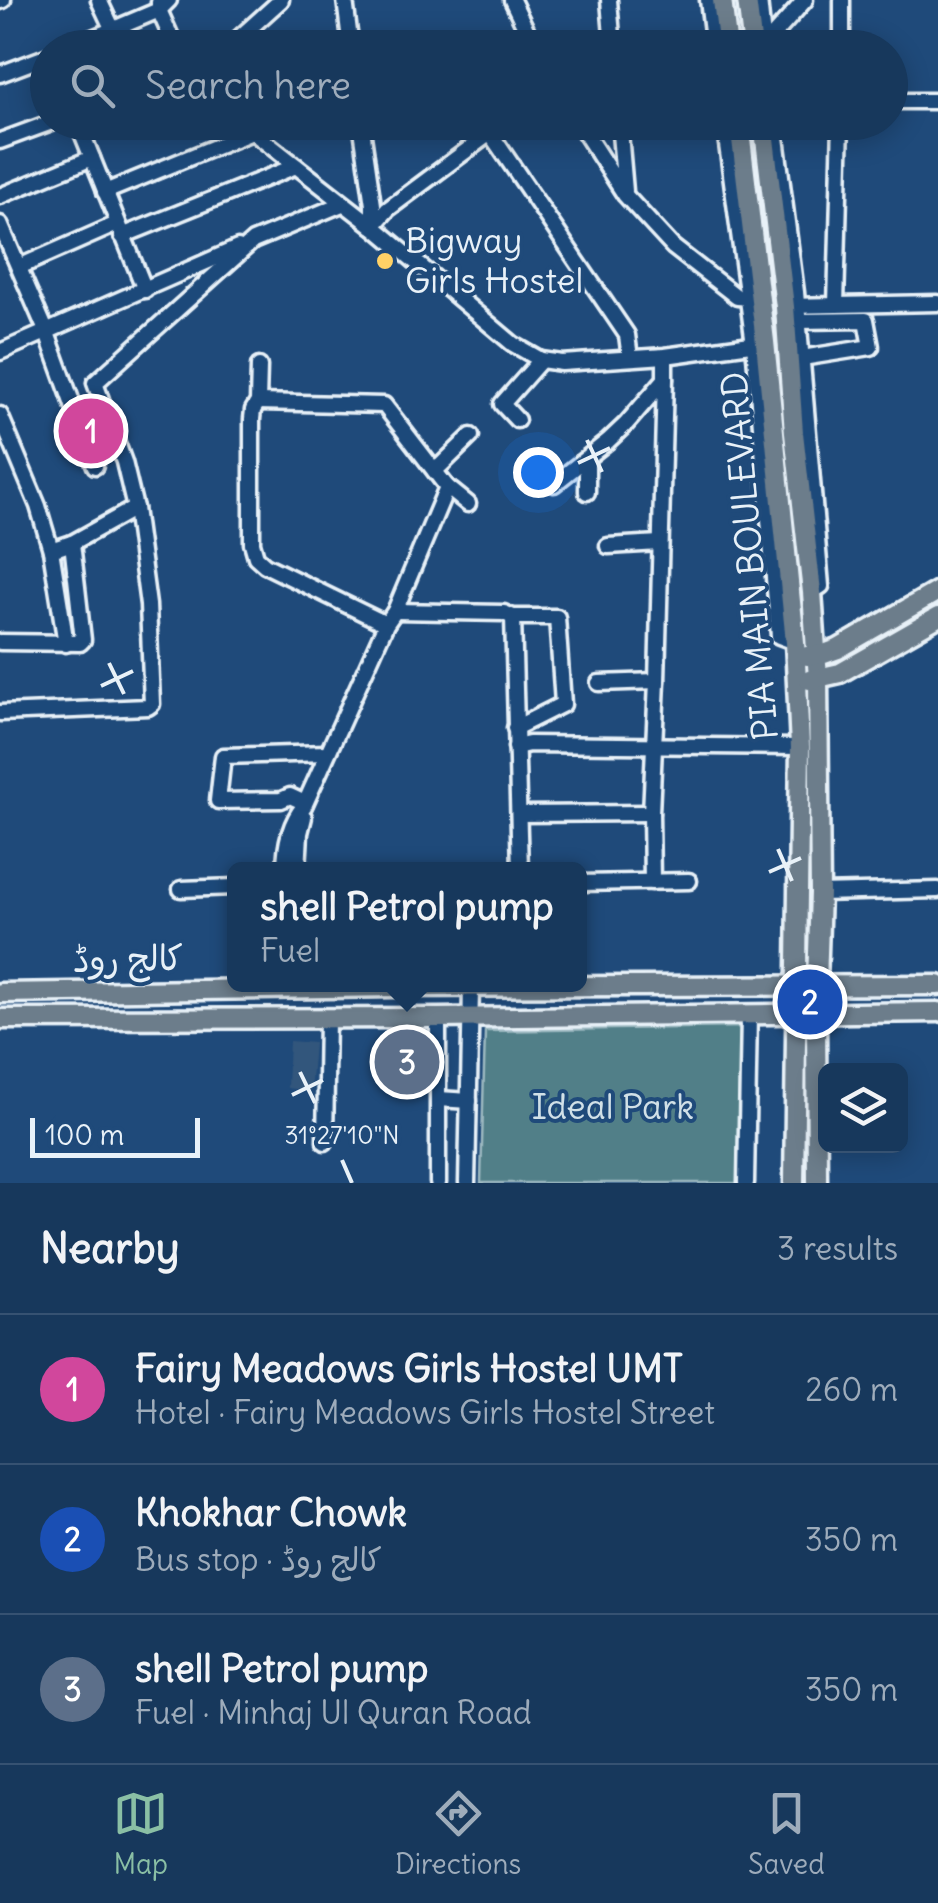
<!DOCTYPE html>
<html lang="en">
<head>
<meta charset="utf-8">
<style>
	body { margin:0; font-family:Delius,"Playpen Sans Arabic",sans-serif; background:#244365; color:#f1f3f6 }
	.controls { position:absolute; right:30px; bottom:30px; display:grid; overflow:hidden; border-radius:15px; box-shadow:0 5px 25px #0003 }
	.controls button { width:90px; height:90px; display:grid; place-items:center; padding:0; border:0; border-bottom:2px solid #365272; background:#17385c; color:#f1f3f6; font:50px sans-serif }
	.scale { position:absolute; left:30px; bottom:25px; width:170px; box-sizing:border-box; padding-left:10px; border:5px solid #e8f1f8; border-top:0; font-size:28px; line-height:35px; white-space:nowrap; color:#e8f1f8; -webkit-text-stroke:8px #1f4a7a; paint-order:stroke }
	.you { position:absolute; left:538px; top:472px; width:35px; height:35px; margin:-25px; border:8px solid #fff; border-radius:50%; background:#1a73e8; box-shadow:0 0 0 15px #1a73e833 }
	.badge { display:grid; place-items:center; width:65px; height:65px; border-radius:50%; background:#8abfa5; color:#fff; font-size:32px; font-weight:700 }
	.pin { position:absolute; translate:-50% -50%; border:5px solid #fff; box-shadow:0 2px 10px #0006 }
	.popup { position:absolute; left:227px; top:862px; width:360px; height:130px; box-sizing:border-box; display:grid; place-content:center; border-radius:15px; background:#17385c; filter:drop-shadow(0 2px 8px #0005); font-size:32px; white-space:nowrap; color:#9eacbb }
	.popup b { font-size:38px; color:#f1f3f6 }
	.popup::after { content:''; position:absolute; left:50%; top:100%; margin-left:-20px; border:20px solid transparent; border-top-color:#17385c }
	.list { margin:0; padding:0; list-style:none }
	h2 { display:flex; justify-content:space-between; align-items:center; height:130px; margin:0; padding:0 40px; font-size:42px }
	h2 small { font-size:32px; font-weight:400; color:#9eacbb }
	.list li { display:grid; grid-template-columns:65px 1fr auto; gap:30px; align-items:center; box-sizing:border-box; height:150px; padding:0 40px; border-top:2px solid #365272 }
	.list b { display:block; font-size:38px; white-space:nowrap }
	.list p { margin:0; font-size:32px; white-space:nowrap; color:#9eacbb }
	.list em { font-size:32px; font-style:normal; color:#9eacbb }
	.icon { flex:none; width:55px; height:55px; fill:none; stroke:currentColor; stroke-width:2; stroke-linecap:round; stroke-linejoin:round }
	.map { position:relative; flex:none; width:938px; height:1183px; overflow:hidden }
	.search { position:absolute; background:#17385c; box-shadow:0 5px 25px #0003; left:30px; right:30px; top:30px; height:110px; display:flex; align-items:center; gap:25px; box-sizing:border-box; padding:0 35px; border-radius:55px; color:#9eacbb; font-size:38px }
	.sheet { height:580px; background:#17385c }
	nav { display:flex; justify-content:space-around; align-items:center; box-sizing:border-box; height:140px; border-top:2px solid #365272; background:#17385c; font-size:28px; color:#9eacbb }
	nav a { display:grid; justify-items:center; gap:5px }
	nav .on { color:#8abfa5 }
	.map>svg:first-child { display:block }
</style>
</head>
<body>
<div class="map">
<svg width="938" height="1183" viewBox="0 0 938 1183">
	<rect width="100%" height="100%" fill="#1f4a7a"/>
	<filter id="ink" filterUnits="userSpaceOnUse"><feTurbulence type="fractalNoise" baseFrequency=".01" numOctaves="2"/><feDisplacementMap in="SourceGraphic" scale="20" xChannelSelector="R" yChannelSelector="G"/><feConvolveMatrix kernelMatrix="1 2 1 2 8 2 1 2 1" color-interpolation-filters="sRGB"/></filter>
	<g filter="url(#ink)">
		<path fill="#33567c" d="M289 1041 314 1043 310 1091 287 1088Z"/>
		<path fill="#517f88" stroke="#9cb8c0" stroke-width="2.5" d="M747 1027 740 1183H481L485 1031Z"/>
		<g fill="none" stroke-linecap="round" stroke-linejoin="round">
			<defs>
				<g id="minor">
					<path d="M99 0 113 30"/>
					<path d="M345 0 351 48"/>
					<path d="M512 0 535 48"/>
					<path d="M609 0 613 48"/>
					<path d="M708 0 714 48"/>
					<path d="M759 0 764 48"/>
					<path d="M0 1 3 0"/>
					<path d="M159 2V10L176 48"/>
					<path d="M764 46 805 0"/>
					<path d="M69 48 159 10 169 0"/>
					<path d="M228 48 281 0"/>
					<path d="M842 48V0"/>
					<path d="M0 74 48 56"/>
					<path d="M890 101H938"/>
					<path d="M240 122 373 226 513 344 541 360 562 363 665 356 765 342"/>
					<path d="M361 122 373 205V226"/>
					<path d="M578 122 625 195 673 247 737 297 753 298"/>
					<path d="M619 122 625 191"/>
					<path d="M724 122 754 344 779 636 795 642"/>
					<path d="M774 122 796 292 821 586 812 592"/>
					<path d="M78 123 145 290"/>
					<path d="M490 133 627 335 630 358"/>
					<path d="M0 141 52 122"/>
					<path d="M105 192 252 132"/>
					<path d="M0 196 92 158"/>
					<path d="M0 224 47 333 95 466 83 434"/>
					<path d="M373 226 388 209 505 122"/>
					<path d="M122 236 296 166"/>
					<path d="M19 267 117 224"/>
					<path d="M836 305 938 303"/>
					<path d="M789 306 836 305 841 122"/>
					<path d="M799 321 866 320 871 347 802 358"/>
					<path d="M0 352 238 248"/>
					<path d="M259 366 258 402 253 410 252 419V543L256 557 265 565 386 624"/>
					<path d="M258 402 384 405 447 487"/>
					<path d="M0 415 38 506 51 550 66 644"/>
					<path d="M517 420 502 404 541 360"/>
					<path d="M587 458V492"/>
					<path d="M435 471 471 436"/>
					<path d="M554 484 608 441 626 424 665 379V356"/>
					<path d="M608 546 660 543"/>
					<path d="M51 550 72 543 135 508 124 462 95 383 253 241 342 204"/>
					<path d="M395 611 504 613 513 617H557L563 704 515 728"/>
					<path d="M513 617 520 870"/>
					<path d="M0 642 80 643 83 640 72 543"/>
					<path d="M599 683 657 681"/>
					<path d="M0 713 148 707 152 704 148 605 135 508"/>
					<path d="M516 747 529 744 800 747"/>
					<path d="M305 803 290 796 281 800 218 801 223 756 327 753"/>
					<path d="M519 814 651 813"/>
					<path d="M285 870C285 846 289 824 304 806L386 624 395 611 447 487 468 504"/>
					<path d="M298 870 300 833 304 817"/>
					<path d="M652 882 651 813 657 681 665 379"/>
					<path d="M580 883 689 881"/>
					<path d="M181 889 235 887"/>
					<path d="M820 893 938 890"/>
					<path d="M439 1099 469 1101"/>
					<path d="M325 1142 327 1018"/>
					<path d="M438 1183V1018"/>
					<path d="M467 1183 471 988"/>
					<path d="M746 1183 749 1014"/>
				</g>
				<g id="major">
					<path d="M722 0 728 48"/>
					<path d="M747 0 753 48"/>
					<path d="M739 122 765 342 795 642 800 747 794 1183"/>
					<path d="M763 122 785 307 794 433 812 592 818 679 820 893 816 1013 817 1183"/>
					<path d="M807 656 824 654 838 649 938 591"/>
					<path d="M809 680 840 673 938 617"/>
					<path d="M0 993 393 987 938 985"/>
					<path d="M0 1019 438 1018 938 1012"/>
				</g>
			</defs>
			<use href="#minor" stroke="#e8f1f8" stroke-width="21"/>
			<use href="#major" stroke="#e8f1f8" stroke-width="25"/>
			<use href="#minor" stroke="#1f4a7a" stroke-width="14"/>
			<use href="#major" stroke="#6c7d8b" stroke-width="18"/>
		</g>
	</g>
	<path fill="none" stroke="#e8f1f8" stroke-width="4" d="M587 440 602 472M578 463 610 448M109 663 124 694M101 686 133 671M778 849 792 881M769 872 801 858M300 1072 315 1103M292 1095 323 1080M342 1160 352 1183"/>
	<circle fill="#ffd166" stroke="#1f4a7a" stroke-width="4" cx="385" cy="261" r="10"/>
	<g text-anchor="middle" stroke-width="8" stroke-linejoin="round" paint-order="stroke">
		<g font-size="35" fill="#e8f1f8" stroke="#1f4a7a" text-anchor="start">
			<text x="405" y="253">Bigway<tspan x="405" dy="40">Girls Hostel</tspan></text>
		</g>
		<g font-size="35" fill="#e8f1f8" stroke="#1f4a7a">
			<text transform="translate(750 556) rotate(-95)" y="12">PIA MAIN BOULEVARD</text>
			<text transform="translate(128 959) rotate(-1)" y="12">کالج روڈ</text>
		</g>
		<g font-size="35" fill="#d1e0e7" stroke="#1f4a7a">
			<text x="613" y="1119">Ideal Park</text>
		</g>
	</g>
	<g font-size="25" text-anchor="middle" fill="#e8f1f8" stroke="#1f4a7a" stroke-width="8" stroke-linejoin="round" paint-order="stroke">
		<text x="342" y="1144">31°27'10"N</text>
	</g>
</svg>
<div class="controls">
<button><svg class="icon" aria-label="layers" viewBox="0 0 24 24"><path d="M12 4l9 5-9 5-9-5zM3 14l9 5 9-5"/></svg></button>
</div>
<div class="scale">100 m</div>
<div class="you"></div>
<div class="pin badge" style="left:91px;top:431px;background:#d1479c">1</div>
<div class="pin badge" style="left:810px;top:1002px;background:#1a4fb4">2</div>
<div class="pin badge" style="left:407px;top:1062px;background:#5c6f8a">3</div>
<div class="popup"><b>shell Petrol pump</b>Fuel</div>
<div class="search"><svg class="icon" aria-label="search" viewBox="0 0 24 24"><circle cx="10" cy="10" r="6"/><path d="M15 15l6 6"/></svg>Search here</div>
</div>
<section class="sheet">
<h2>Nearby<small>3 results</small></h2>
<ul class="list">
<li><span class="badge" style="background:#d1479c">1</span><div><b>Fairy Meadows Girls Hostel UMT</b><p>Hotel · Fairy Meadows Girls Hostel Street</p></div><em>260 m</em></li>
<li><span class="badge" style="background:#1a4fb4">2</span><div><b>Khokhar Chowk</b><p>Bus stop · کالج روڈ</p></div><em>350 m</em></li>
<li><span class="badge" style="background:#5c6f8a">3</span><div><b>shell Petrol pump</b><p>Fuel · Minhaj Ul Quran Road</p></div><em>350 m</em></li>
</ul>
</section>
<nav>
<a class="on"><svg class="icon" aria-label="map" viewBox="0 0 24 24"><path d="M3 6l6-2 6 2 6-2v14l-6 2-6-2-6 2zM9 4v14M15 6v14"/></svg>Map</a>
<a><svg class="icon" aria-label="directions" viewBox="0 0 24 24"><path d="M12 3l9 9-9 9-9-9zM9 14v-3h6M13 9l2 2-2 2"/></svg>Directions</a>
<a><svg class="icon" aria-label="saved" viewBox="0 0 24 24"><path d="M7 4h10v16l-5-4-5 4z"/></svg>Saved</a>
</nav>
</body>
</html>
